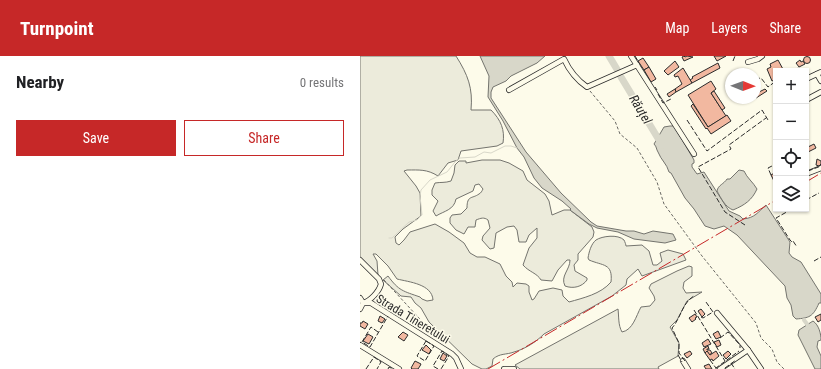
<!DOCTYPE html>
<html lang="en">
<head>
<meta charset="utf-8">
<style>
	body { margin:0; font-family:"Roboto Condensed",sans-serif; background:#f6f6f6; color:#202124 }
	.controls { position:absolute; right:12px; top:12px; display:grid; overflow:hidden; border-radius:0px; box-shadow:0 1px 3px #0004 }
	.controls button { width:36px; height:36px; display:grid; place-items:center; padding:0; border:0; border-bottom:1px solid #e0e0e0; background:#fff; color:#202124; font:20px sans-serif }
	.compass { position:absolute; left:365px; top:12px; width:36px; height:36px; border-radius:50%; background:#fff; box-shadow:0 1px 3px #0004; rotate:91deg }
	.list { margin:0; padding:0; list-style:none }
	h2 { display:flex; justify-content:space-between; align-items:center; height:52px; margin:0; padding:0 16px; font-size:17px }
	h2 small { font-size:13px; font-weight:400; color:#757577 }
	.actions { display:flex; gap:8px; padding:12px 16px }
	.actions a { flex:1; padding:9px 0; border:1px solid #c62828; border-radius:0px; text-align:center; font-size:14px; color:#c62828 }
	.actions .main { background:#c62828; color:#fff }
	.icon { flex:none; width:22px; height:22px; fill:none; stroke:currentColor; stroke-width:2; stroke-linecap:round; stroke-linejoin:round }
	.map { position:relative; flex:none; width:461px; height:313px; overflow:hidden }
	header { display:flex; align-items:center; gap:24px; box-sizing:border-box; height:56px; padding:0 20px; background:#c62828; color:#fff }
	header strong { font-size:19px }
	nav { display:flex; gap:22px; margin-inline-start:auto; font-size:14px }
	main { display:flex }
	aside { flex:1; background:#fff }
	.map>svg:first-child { display:block }
</style>
</head>
<body>
<header>
<strong>Turnpoint</strong>
<nav><a>Map</a><a>Layers</a><a>Share</a></nav>
</header>
<main>
<aside>
<h2>Nearby<small>0 results</small></h2>
<ul class="list">
</ul>
<div class="actions"><a class="main">Save</a><a>Share</a></div>
</aside>
<div class="map">
<svg width="461" height="313" viewBox="0 0 461 313">
	<rect width="100%" height="100%" fill="#fdfbea"/>
	<g fill="#ecebdb" stroke="#74746e">
		<path d="M0 0H96C108 19 113 32 111 54H131C141 64 145 74 143 87L137 90 101 95 98 104 88 107 78 120C67 113 59 114 47 114L44 115 56 130 60 137 61 160 43 173 35 181 36 187 39 189 44 184 50 176 75 168 89 176 104 187 110 197 117 201H125L140 208 146 220 152 226 153 231 157 227 166 228 169 230V236L172 244 174 243 179 235 193 232 202 234 203 240 209 246C223 242 241 238 251 226 253 207 243 210 229 204L228 202C229 196 231 188 236 184 242 180 258 178 264 184 265 186 266 189 266 190L282 189 289 195 293 209H297L302 205 300 197 308 194 323 198 326 204 282 220 278 213 267 223 266 229 252 240 184 278C176 286 165 293 154 296 146 299 140 297 133 303L132 310 126 313H122L112 308 69 266 61 252 55 247 51 241 41 240 23 224 28 220C39 235 43 235 60 241L62 243 67 245 73 244C72 228 49 226 37 223L28 210 16 198H13L17 205 18 219 0 201Z"/>
		<path d="M122 104H140L149 107 163 115 167 124 185 138 189 145 192 159 204 154H210L232 171 234 176 233 181 218 198V204L214 209 215 215 227 222V224C222 231 213 233 205 230 200 220 210 214 210 204H207L198 214 192 225 181 224C177 217 169 216 163 209L169 192 177 182V172L169 179 166 186H159L157 174 154 170 147 171 136 177 134 192 130 193 122 184 123 180 130 172 128 164C124 161 121 162 116 164L115 171H108L104 178 96 174 90 167V162L92 159 101 158 107 152C107 139 112 143 119 138 121 137 122 135 123 133L119 128 115 129 113 135 96 143C94 154 84 155 76 160L73 155 78 145 72 139V134L75 127C81 126 85 127 91 125L94 117 95 109 99 105H106V107Z"/>
		<path d="M329 210 332 211V220L324 226 323 232 326 237 342 236 327 245 317 264 310 271 319 287 318 300 298 311 299 313H160L155 309 258 253C259 261 258 269 262 276 273 274 276 260 281 251L290 250 295 244 294 240 289 232 291 228 317 215Z"/>
	</g>
	<g fill="#d8d7c9" stroke="#74746e">
		<path d="M120 0H185L177 7 151 20 146 25 133 31 131 36V42L166 96 201 137 231 166 237 170 266 175H274L284 178 293 175 313 178 316 184 305 187 274 183 258 176 237 172 229 168 210 154 211 153 202 145 182 132 174 122 164 101 157 92 143 65 128 41 129 20Z"/>
		<path d="M310 70H314L334 104V107L332 108V111L337 118 344 116 369 155 380 160 383 163C395 162 398 156 406 149L430 186 429 197 432 201 441 206 461 238V247H459C453 261 449 262 436 263L433 260 431 249 427 242 425 230 377 179 364 170 354 173 345 170 334 153 325 142 311 117 309 116C307 108 301 104 298 96 296 93 297 91 294 88L304 71Z"/>
		<path d="M379 114 384 115C387 122 393 126 397 133 392 144 385 149 373 154 365 151 361 142 357 135 358 129 364 128 367 123H370Z"/>
		<path d="M453 265C459 269 461 278 461 284L458 285 457 291 461 300V313H455L438 279 439 274Z"/>
	</g>
	<g fill="none" stroke-linecap="round" stroke-linejoin="round">
		<path stroke="#d8d7c9" stroke-width="1" d="M29 182H32L49 166 57 164 62 159 60 140 61 134 70 124 87 116 95 106 100 102 115 101 124 96 131 97 145 90H151L157 92"/>
		<path stroke="#d8d7c9" stroke-width="4" d="M444 264 447 268"/>
		<g stroke="#d8d7c9" stroke-width="7">
			<path d="M249 0 258 15"/>
			<path d="M261 21 302 89"/>
		</g>
	</g>
	<g fill="#f2b8a0" stroke="#2b2b2b">
		<path d="M324 0 325 1 327 0 333 1 324 5 322 1Z"/>
		<path d="M354 0H366L357 5Z"/>
		<circle cx="447" cy="4" r="3.5"/>
		<path d="M283 2 289 11 284 14 278 5Z"/>
		<path d="M418 4 424 15H416V23L412 25 407 13 411 11 410 8Z"/>
		<path d="M440 4 441 6 443 5 445 8 439 11 436 7Z"/>
		<path d="M315 5 319 11 308 19 304 15Z"/>
		<path d="M358 7 360 12 332 27 330 24 333 22 332 21Z"/>
		<path d="M289 11 296 23 291 26 284 14Z"/>
		<path d="M323 12 332 27 316 36 315 33 322 28 318 20 315 21 314 19Z"/>
		<path d="M351 25 356 33 351 37 366 60 348 71 328 39Z"/>
		<path d="M315 33 316 36 309 41 307 38Z"/>
		<path d="M405 33 407 35 396 42 395 38Z"/>
		<path d="M354 35 365 52 362 54 351 37Z"/>
		<path d="M333 48 348 71 367 59 371 65 351 78 347 72 346 73 331 50Z"/>
		<path d="M454 88 456 92 446 97V92Z"/>
		<path d="M457 103 461 105V108L459 110 456 109Z"/>
		<path d="M416 116V129L411 119Z"/>
		<path d="M341 253 345 258 342 261 338 255Z"/>
		<path d="M335 258 337 261 335 262 336 263 332 266 329 262Z"/>
		<path d="M461 258V264L458 266 455 261Z"/>
		<path d="M20 260 25 263 22 267 18 265Z"/>
		<path d="M3 265 8 268 5 273 0 270V267H2Z"/>
		<path d="M358 275 361 281 356 283 353 278Z"/>
		<path d="M43 276 48 279 44 285 38 281Z"/>
		<path d="M8 278 13 281 9 288 3 285Z"/>
		<path d="M348 283 351 288 344 291 342 287Z"/>
		<path d="M359 284 361 289 357 291 354 286Z"/>
		<path d="M66 289 71 294 69 298 62 294Z"/>
		<path d="M348 290 349 293H347V294H350L352 297 349 299 347 295 345 297 343 293Z"/>
		<path d="M330 295 332 298 327 302 324 298Z"/>
		<path d="M347 295 350 299 356 295 359 300 353 305 352 303 350 304 345 297Z"/>
		<path d="M368 295 371 298 366 303 363 299Z"/>
		<path d="M83 297 87 300 84 305 80 303Z"/>
		<path d="M55 305 61 308 60 310 58 313H52L51 312Z"/>
		<path d="M349 308 352 313H346L344 310Z"/>
	</g>
	<g fill="none" stroke-linecap="round" stroke-linejoin="round">
		<defs>
			<g id="minor">
				<path d="M271 0 334 98"/>
				<path d="M388 6 398 3 402 0"/>
				<path d="M457 18 461 25"/>
				<path d="M446 23 461 16"/>
				<path d="M149 34 204 3C209 14 217 24 227 31L277 9"/>
				<path d="M446 44 461 36"/>
				<path d="M446 118 461 112"/>
				<path d="M0 204 19 223 21 228C19 236 10 245 3 247L0 253"/>
				<path d="M0 242 3 247H11L92 298 96 302 101 313"/>
				<path d="M357 257 388 294 401 313"/>
				<path d="M0 289 39 313"/>
				<path d="M323 305 328 313"/>
				<path d="M144 313H154"/>
				<path d="M360 313 388 294"/>
			</g>
		</defs>
		<use href="#minor" stroke="#2b2b2b" stroke-width="6"/>
		<g stroke="#6a6964" stroke-width="1" stroke-dasharray="3 2" stroke-linecap="butt">
			<path d="M230 35 255 65 260 78 277 92 297 126 304 148 342 200 396 267 401 282 412 293 417 306 424 313"/>
			<path d="M24 224 81 286"/>
		</g>
		<use href="#minor" stroke="#fdfbea" stroke-width="4.5"/>
		<g stroke="#2b2b2b" stroke-width="1" stroke-dasharray="5 2" stroke-linecap="butt">
			<path d="M275 0 278 5"/>
			<path d="M373 5 375 0"/>
			<path d="M433 15 439 11"/>
			<path d="M395 23 401 22 408 31 416 25"/>
			<path d="M295 31 297 34"/>
			<path d="M298 38 303 47 311 43"/>
			<path d="M327 64 347 95 402 54 408 64"/>
			<path d="M448 115 461 110"/>
			<path d="M411 119 408 112 416 108"/>
			<path d="M446 144 459 137"/>
			<path d="M432 153 416 162 430 184 432 186 433 185 437 191"/>
			<path d="M385 169 365 156 338 111 371 93 369 89 406 62"/>
			<path d="M454 205 461 201"/>
			<path d="M334 254 365 305"/>
			<path d="M341 261 343 262 353 256 346 246"/>
			<path d="M18 276 11 271 2 286 10 291 28 260"/>
			<path d="M360 282 368 276 380 289V292"/>
			<path d="M66 285 74 290 65 305 57 300Z"/>
			<path d="M318 299 322 306"/>
			<path d="M350 304 356 312"/>
			<path d="M325 305 319 297V287L312 272C321 262 322 247 334 240"/>
			<path d="M371 307 375 313"/>
			<path d="M365 312 376 304"/>
			<path d="M6 313 14 301 21 306 17 313"/>
			<path d="M28 313 29 311 33 313"/>
			<path d="M78 313 73 310 82 295 89 300 81 313"/>
			<path d="M356 313V312L379 295"/>
		</g>
		<g stroke="#c62828" stroke-width="1" stroke-dasharray="14 3 2 3" stroke-linecap="butt">
			<path d="M446 126 461 117"/>
			<path d="M128 313 416 144"/>
		</g>
	</g>
	<g text-anchor="middle" stroke-width="3" stroke-linejoin="round" paint-order="stroke">
		<g font-size="12" fill="#2b2b2b" stroke="#fdfbea">
			<text transform="translate(53 263) rotate(31)" y="4">Strada Tineretului</text>
		</g>
		<g font-size="13" font-style="italic" fill="#2b2b2b" stroke="#fdfbea">
			<text transform="translate(281 53) rotate(59)" y="5">Răuțel</text>
		</g>
	</g>
</svg>
<div class="controls">
<button>+</button>
<button>−</button>
<button><svg class="icon" aria-label="locate" viewBox="0 0 24 24"><circle cx="12" cy="12" r="6"/><path d="M12 2v4M12 18v4M2 12h4M18 12h4"/></svg></button>
<button><svg class="icon" aria-label="layers" viewBox="0 0 24 24"><path d="M12 4l9 5-9 5-9-5zM3 14l9 5 9-5"/></svg></button>
</div>
<svg class="compass" viewBox="-18 -18 36 36"><path d="M0-13l5 13h-10z" fill="#e53935"/><path d="M0 13l5-13h-10z" fill="#757577"/></svg>
</div>
</main>
</body>
</html>
